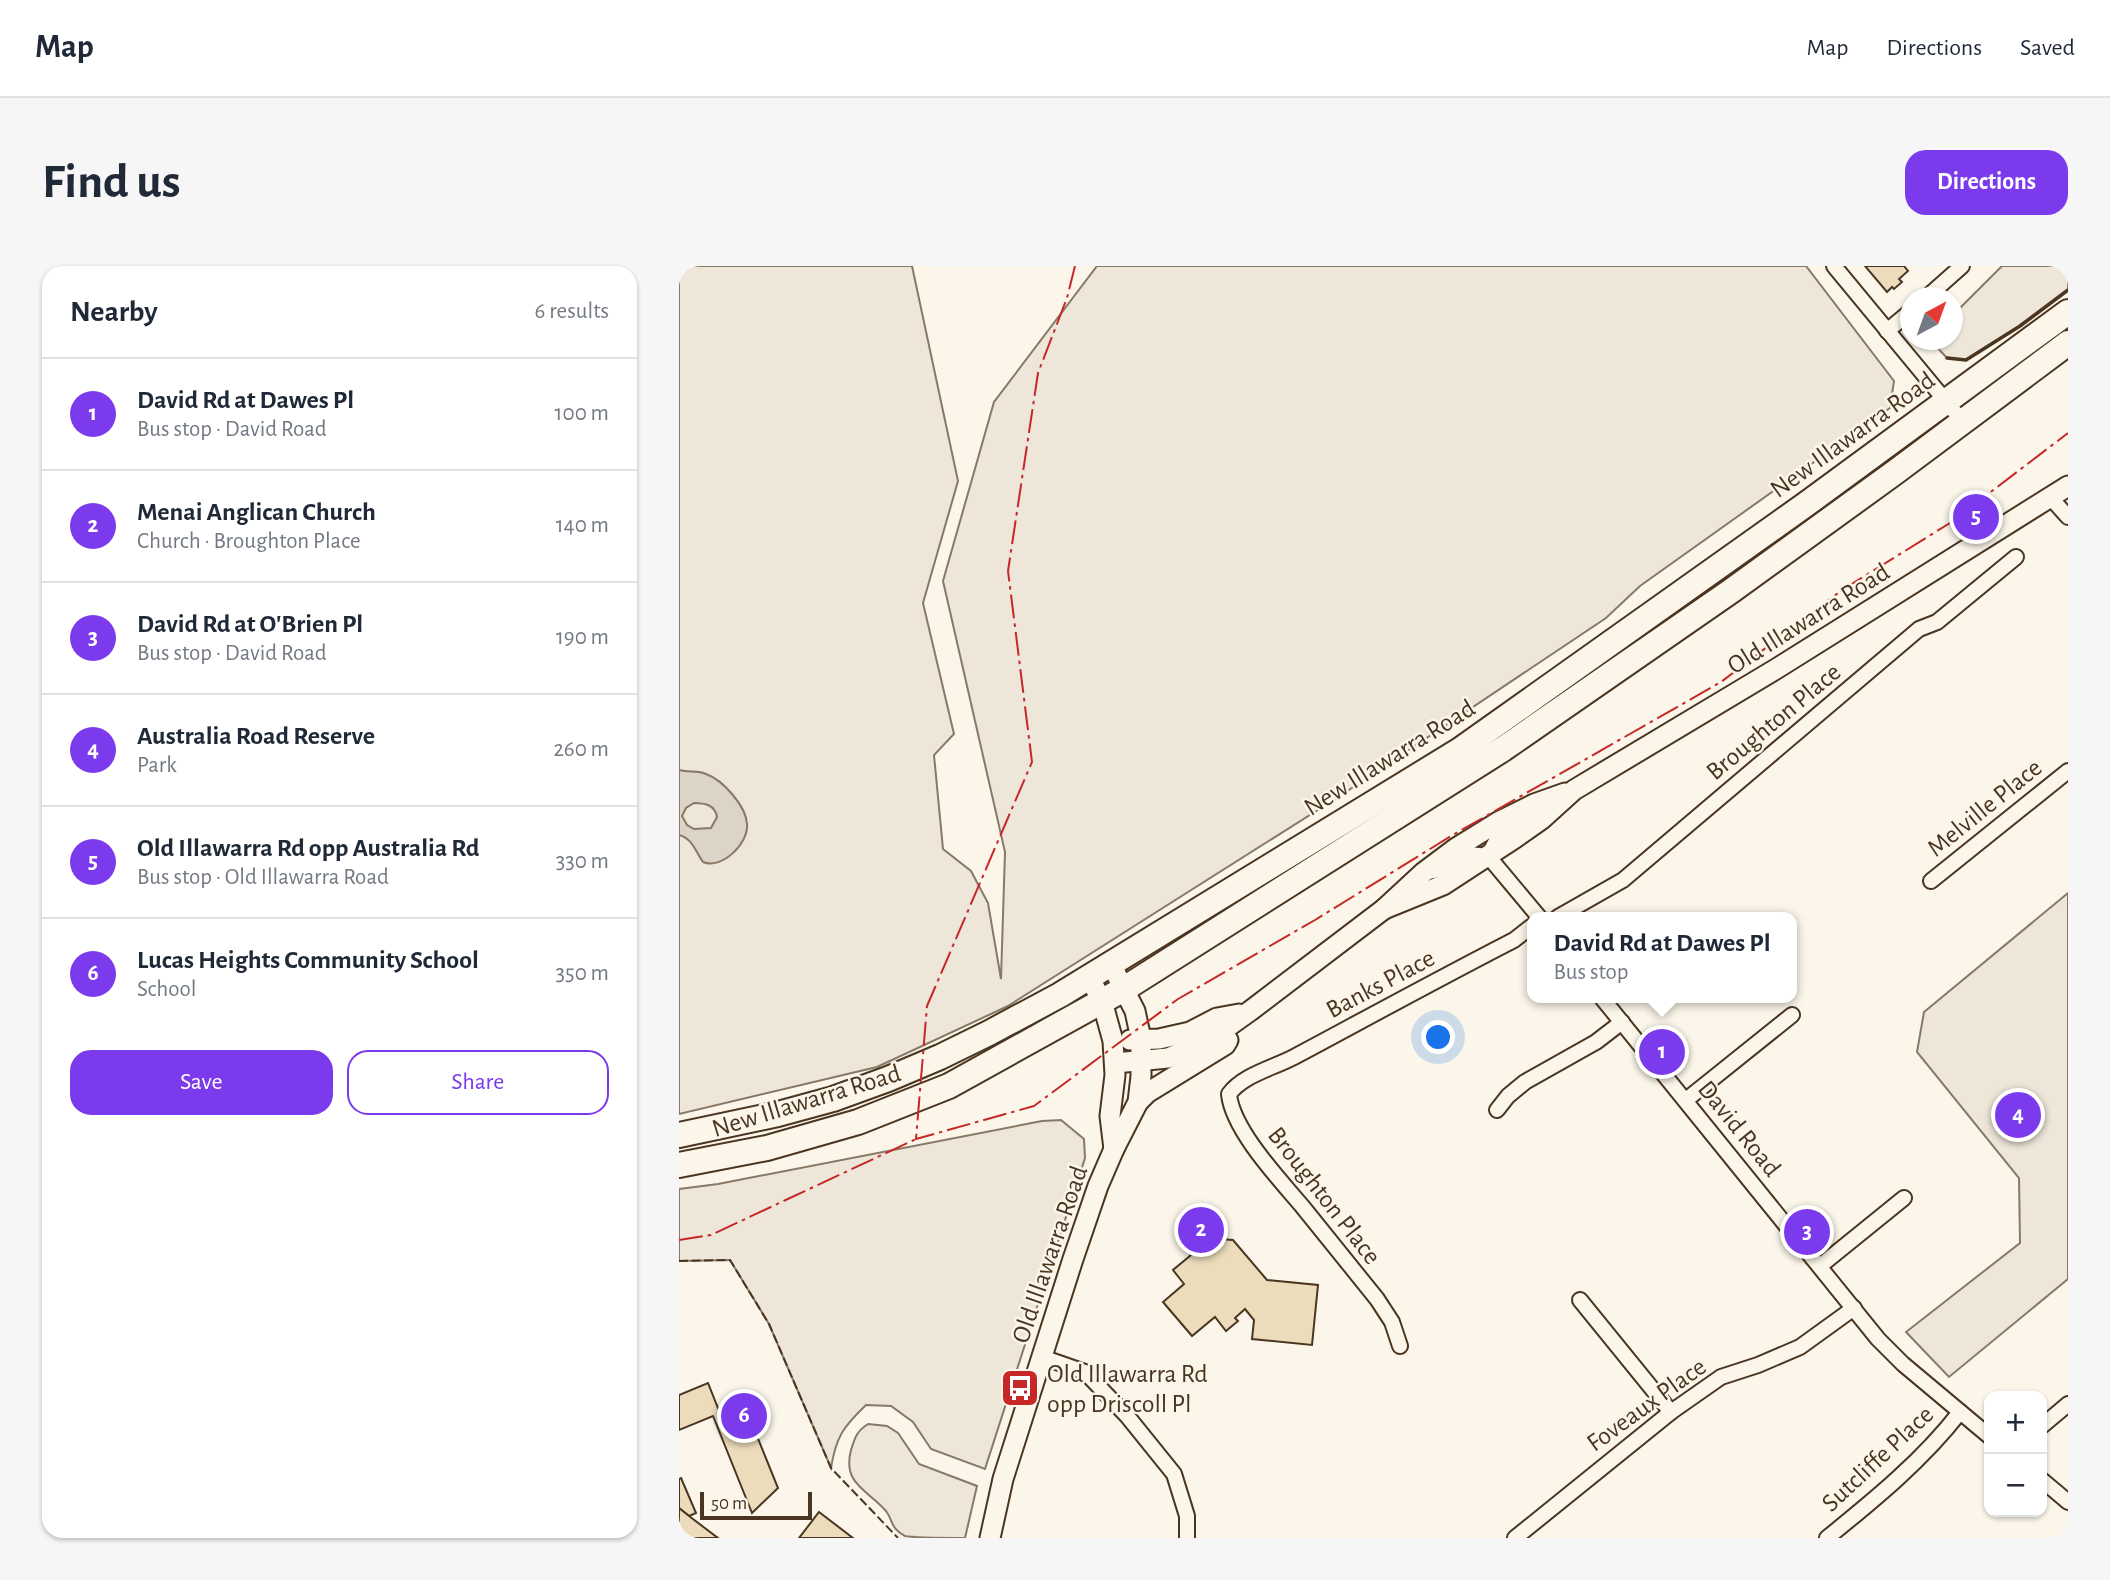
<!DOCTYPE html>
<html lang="en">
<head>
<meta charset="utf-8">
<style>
	body { margin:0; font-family:"Alegreya Sans",sans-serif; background:#f6f6f7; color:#1f2937 }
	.controls { position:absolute; right:21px; bottom:21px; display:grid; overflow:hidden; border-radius:14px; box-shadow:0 2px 5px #0004 }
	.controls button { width:63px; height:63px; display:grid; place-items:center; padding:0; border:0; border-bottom:2px solid #e0e1e3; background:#fff; color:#1f2937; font:35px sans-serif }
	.compass { position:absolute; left:1221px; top:21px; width:63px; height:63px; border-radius:50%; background:#fff; box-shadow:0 2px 5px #0004; rotate:41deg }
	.scale { position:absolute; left:21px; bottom:18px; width:112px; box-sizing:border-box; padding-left:7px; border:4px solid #4a3520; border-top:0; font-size:19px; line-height:24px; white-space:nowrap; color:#4a3520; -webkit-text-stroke:5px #fbf6e9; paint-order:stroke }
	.you { position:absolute; left:760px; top:772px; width:24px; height:24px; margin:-18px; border:5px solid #fff; border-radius:50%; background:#1a73e8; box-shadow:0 0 0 10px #1a73e833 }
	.badge { display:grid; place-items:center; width:46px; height:46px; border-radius:50%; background:#7c3aed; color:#fff; font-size:23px; font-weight:700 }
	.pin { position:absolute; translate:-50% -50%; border:4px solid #fff; box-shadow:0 2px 7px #0006 }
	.popup { position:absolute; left:848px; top:646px; width:270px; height:91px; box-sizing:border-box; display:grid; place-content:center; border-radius:14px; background:#fff; filter:drop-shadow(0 2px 5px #0005); font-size:23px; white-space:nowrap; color:#747a83 }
	.popup b { font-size:26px; color:#1f2937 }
	.popup::after { content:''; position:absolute; left:50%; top:100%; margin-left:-14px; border:14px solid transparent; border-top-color:#fff }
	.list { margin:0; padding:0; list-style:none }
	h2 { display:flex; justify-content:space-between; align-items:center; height:91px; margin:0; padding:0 28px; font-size:30px }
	h2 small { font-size:23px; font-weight:400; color:#747a83 }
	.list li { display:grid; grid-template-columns:46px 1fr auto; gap:21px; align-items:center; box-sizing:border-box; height:112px; padding:0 28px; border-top:2px solid #e0e1e3 }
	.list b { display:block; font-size:26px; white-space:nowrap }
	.list p { margin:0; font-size:23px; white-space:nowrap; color:#747a83 }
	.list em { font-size:23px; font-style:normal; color:#747a83 }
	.actions { display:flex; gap:14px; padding:21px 28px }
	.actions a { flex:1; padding:16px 0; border:2px solid #7c3aed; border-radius:21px; text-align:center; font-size:24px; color:#7c3aed }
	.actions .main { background:#7c3aed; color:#fff }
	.map { position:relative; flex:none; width:1389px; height:1272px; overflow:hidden; border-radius:21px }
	header { display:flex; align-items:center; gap:42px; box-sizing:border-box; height:98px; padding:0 35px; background:#fff; border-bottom:2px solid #e0e1e3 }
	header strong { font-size:33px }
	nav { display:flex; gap:38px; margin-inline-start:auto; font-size:24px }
	.intro { display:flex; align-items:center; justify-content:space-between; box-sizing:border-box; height:168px; padding:0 42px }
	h1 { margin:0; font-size:49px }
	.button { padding:18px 32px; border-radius:21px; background:#7c3aed; color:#fff; font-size:24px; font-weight:700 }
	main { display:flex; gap:42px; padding:0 42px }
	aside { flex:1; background:#fff; border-radius:21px; box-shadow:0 2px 5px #0004 }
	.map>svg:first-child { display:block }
</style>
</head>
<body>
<header>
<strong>Map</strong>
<nav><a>Map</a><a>Directions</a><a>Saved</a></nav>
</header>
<div class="intro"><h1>Find us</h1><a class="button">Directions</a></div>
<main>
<aside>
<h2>Nearby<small>6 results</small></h2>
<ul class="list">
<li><span class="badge">1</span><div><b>David Rd at Dawes Pl</b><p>Bus stop · David Road</p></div><em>100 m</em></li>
<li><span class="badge">2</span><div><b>Menai Anglican Church</b><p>Church · Broughton Place</p></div><em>140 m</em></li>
<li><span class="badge">3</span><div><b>David Rd at O'Brien Pl</b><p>Bus stop · David Road</p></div><em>190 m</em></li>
<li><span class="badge">4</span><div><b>Australia Road Reserve</b><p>Park</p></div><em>260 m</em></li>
<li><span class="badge">5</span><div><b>Old Illawarra Rd opp Australia Rd</b><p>Bus stop · Old Illawarra Road</p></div><em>330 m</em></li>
<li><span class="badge">6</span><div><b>Lucas Heights Community School</b><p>School</p></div><em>350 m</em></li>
</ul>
<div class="actions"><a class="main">Save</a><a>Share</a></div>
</aside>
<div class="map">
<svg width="1389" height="1272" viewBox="0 0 1389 1272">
	<rect width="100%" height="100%" fill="#fbf6e9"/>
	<g fill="#ede6d9" stroke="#887966" stroke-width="2">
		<path d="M0 0H233L279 215 244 337 275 468 255 489 264 583 292 605 309 637 322 713 326 586 264 315 315 136 418 0H1127L1215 115 1211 142 961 320 927 352 664 528 329 740 198 801 0 848Z"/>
		<path d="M1323 0H1389V24L1341 60 1287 94 1268 92 1255 78V74H1274V49Z"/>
		<path d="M1389 627V1013L1270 1111 1227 1066 1341 977 1340 912 1238 786 1245 746Z"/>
		<path d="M382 854 405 873 406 892 306 1203 252 1183 234 1156 212 1140 187 1139C164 1161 157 1171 152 1202L90 1058 51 994 0 995V923L39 918 363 855Z"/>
		<path d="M189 1158 208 1160 219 1167 240 1198 298 1220 286 1272C274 1272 235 1272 226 1270 211 1262 215 1256 207 1245 189 1224 163 1218 172 1184 176 1171 178 1165 189 1158Z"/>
	</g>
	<path fill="#dcd4c6" stroke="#887966" stroke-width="2" fill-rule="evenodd" d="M0 504C9 507 19 504 27 508 44 514 67 540 68 558 70 577 43 604 24 596 16 585 14 573 0 569ZM15 537C26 537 36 539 38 551L32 562 15 563 8 559 3 550 7 542Z"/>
	<g fill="#ecdcbc" stroke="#4a3520" stroke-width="2">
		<path d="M1186 0H1225L1229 5 1220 13 1223 16 1215 23 1213 21 1208 26Z"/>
		<path d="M531 968 534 972 537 969 541 973 554 974 588 1014 639 1019 633 1079 573 1073 575 1054 566 1043 556 1052 559 1055 547 1065 536 1051 513 1070 484 1036 505 1018 494 1004 512 989 510 986Z"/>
		<path d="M29 1117 39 1142 47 1138 50 1145 65 1138 99 1222 73 1247 34 1150 0 1164V1129Z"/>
		<path d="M2 1212 17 1247 10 1250 0 1242V1213Z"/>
		<path d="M0 1242 10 1250 39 1272H5L0 1268Z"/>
		<path d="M140 1246 174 1272H120Z"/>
	</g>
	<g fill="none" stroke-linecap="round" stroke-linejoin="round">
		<defs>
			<g id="street">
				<path d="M1155 0 1284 156"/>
				<path d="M1247 32 1283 0"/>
				<path d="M1208 65 1232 45"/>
				<path d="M1371 231 1389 251"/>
				<path d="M810 589C818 570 824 564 842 553"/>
				<path d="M748 606 766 603 790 588 809 590 860 651"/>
				<path d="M1252 615 1389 505"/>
				<path d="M879 651 944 614 1240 363 1258 356 1337 291"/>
				<path d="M923 732 1199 1073 1224 1098 1310 1170"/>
				<path d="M1007 834 1113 749"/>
				<path d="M818 844 829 830 846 816 917 776 943 756"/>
				<path d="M1141 1000 1225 932"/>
				<path d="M901 1034 992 1146"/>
				<path d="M721 1080 713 1056 698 1033C673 1002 648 971 623 940 600 913 553 863 550 828 564 809 594 802 615 791 688 752 761 712 835 674L853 660"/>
				<path d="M363 1091 406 1106 449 1151 495 1208 508 1250V1272"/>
				<path d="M1363 1160 1389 1138"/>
				<path d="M1363 1214 1389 1236"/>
				<path d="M836 1272 992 1146 1042 1111 1079 1099 1121 1081 1175 1042"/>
				<path d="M1148 1272C1195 1234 1244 1194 1281 1146"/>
			</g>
			<g id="secondary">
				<path d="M705 643 764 619 836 572 863 553 895 524 1097 403 1389 220"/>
				<path d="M410 711 423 735 434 775 436 809 431 850 435 883"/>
				<path d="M451 774 480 773 511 766 538 752 560 748"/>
				<path d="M436 797 489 792 529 775 571 745 705 643 745 606 777 582 819 556 855 538 886 527"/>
				<path d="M459 836 468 827 546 779 549 774"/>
				<path d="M311 1272 324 1213 394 993 419 920 435 883 459 836 462 810V773L456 745 432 698"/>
			</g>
			<g id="highway">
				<path d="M0 869 99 848 154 833 209 813 261 791 310 767 381 729 781 484 1126 239 1389 46"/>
				<path d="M0 899 88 882 179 856 270 820 445 723 824 483 1052 325 1215 207 1389 77"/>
			</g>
		</defs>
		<use href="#street" stroke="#4a3520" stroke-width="18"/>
		<use href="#secondary" stroke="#4a3520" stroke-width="23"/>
		<use href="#highway" stroke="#4a3520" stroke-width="28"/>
		<use href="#street" stroke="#fbf6e9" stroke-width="14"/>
		<use href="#secondary" stroke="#fbf6e9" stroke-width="19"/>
		<use href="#highway" stroke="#fbf6e9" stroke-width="24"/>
		<path stroke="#4a3520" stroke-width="2" stroke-dasharray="9 3.5" stroke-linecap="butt" d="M0 995 51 994 90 1058 152 1202 219 1272"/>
		<path stroke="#4a3520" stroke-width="3.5" d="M1268 92 1287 94 1341 60 1389 24"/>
		<g stroke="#c62828" stroke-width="2" stroke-dasharray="24 5 3.5 5" stroke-linecap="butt">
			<path d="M396 0 388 32 359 107 329 305 353 496 248 740 237 873 355 840 499 733 636 654 772 570 1042 416 1163 324 1271 257 1389 167"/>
			<path d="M0 974 32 969 237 873"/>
		</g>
	</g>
	<defs>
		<symbol id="bus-square" viewBox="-11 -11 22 22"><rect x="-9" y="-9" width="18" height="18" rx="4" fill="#c62828" stroke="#fbf6e9"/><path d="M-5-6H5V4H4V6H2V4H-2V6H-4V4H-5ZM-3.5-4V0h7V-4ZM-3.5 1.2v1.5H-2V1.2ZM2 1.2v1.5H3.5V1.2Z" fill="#fff"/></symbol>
	</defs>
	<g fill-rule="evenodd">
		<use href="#bus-square" x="319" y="1100" width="44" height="44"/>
	</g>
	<g text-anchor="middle" stroke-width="5" stroke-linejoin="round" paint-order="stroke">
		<g font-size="26" fill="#4a3520" stroke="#fbf6e9">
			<text transform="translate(1173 168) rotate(-36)" y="9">New Illawarra Road</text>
			<text transform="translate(1129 352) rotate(-32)" y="9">Old Illawarra Road</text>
			<text transform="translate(1094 455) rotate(-40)" y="9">Broughton Place</text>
			<text transform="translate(710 491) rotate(-32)" y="9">New Illawarra Road</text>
			<text transform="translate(1305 541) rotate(-39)" y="9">Melville Place</text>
			<text transform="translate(701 717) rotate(-28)" y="9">Banks Place</text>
			<text transform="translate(127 834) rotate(-17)" y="9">New Illawarra Road</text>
			<text transform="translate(1061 862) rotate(51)" y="9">David Road</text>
			<text transform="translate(646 929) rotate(52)" y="9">Broughton Place</text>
			<text transform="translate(370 988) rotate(-71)" y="9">Old Illawarra Road</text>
			<text transform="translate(967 1138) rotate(-36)" y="9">Foveaux Place</text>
			<text transform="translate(1198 1192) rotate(-43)" y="9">Sutcliffe Place</text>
		</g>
		<g font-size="26" fill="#4a3520" stroke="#fbf6e9" text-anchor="start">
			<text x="368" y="1116">Old Illawarra Rd<tspan x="368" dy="30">opp Driscoll Pl</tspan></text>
		</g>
	</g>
</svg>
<div class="controls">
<button>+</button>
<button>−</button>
</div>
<svg class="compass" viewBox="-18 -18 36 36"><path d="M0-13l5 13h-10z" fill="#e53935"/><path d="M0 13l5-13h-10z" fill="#747a83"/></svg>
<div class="scale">50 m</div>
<div class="you"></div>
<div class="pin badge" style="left:983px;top:786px">1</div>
<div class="popup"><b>David Rd at Dawes Pl</b>Bus stop</div>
<div class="pin badge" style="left:522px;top:964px">2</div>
<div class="pin badge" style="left:1128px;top:966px">3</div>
<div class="pin badge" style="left:1339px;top:849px">4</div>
<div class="pin badge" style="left:1297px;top:251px">5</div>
<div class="pin badge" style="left:65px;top:1150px">6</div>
</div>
</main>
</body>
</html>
